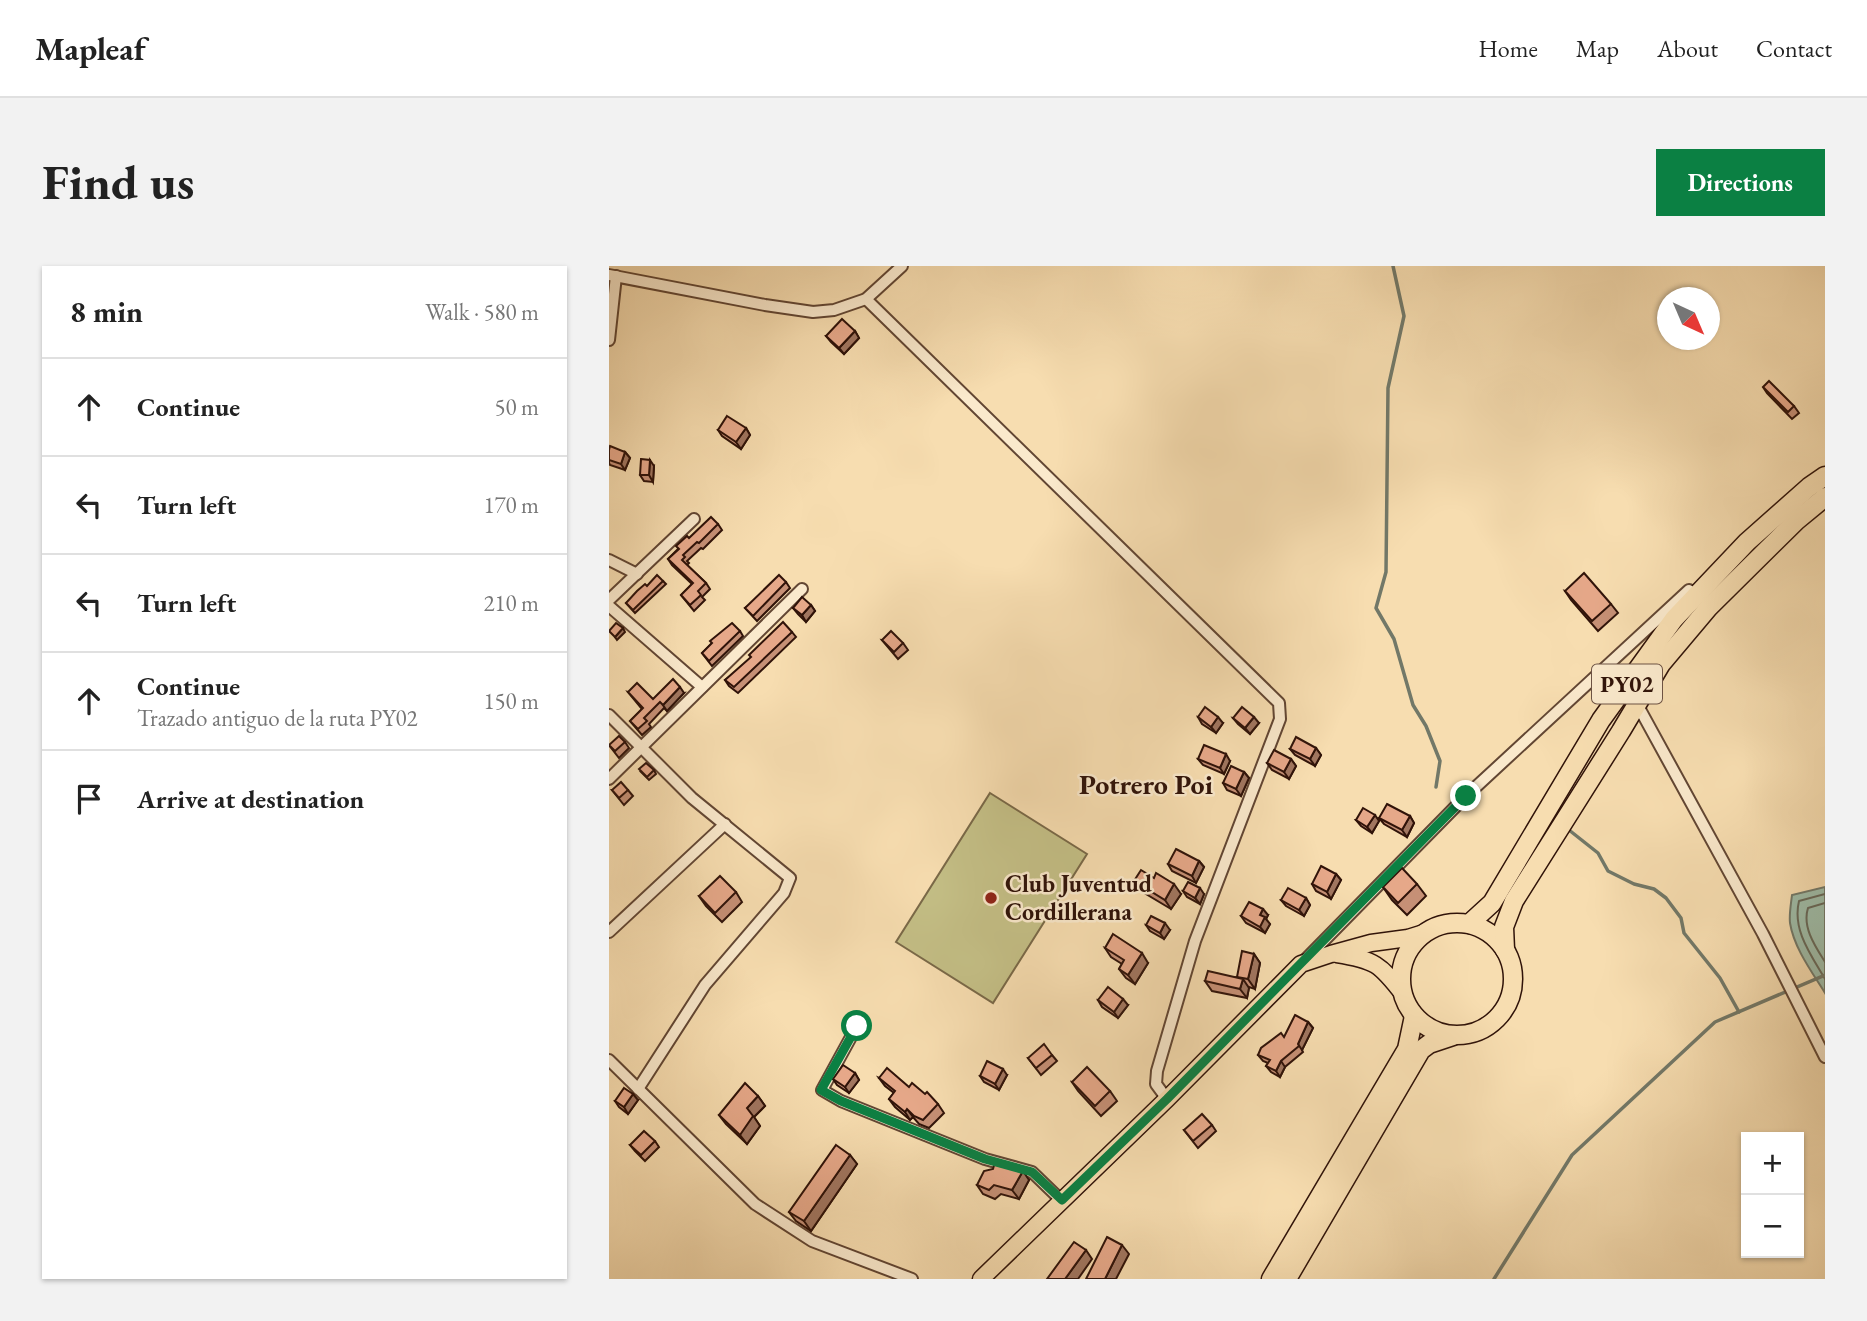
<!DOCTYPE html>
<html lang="en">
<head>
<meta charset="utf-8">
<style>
	body { margin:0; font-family:"EB Garamond",serif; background:#f2f2f2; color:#222 }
	.controls { position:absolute; right:21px; bottom:21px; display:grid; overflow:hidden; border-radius:0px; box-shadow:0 2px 5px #0004 }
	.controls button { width:63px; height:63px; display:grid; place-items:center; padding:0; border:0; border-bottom:2px solid #e0e0e0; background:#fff; color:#222; font:35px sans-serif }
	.compass { position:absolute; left:1048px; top:21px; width:63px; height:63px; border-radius:50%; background:#fff; box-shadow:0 2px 5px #0004; rotate:136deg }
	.stop { position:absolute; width:21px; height:21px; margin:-16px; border:5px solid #0b8043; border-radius:50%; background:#fff }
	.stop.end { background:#0b8043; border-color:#fff; box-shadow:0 2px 7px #0008 }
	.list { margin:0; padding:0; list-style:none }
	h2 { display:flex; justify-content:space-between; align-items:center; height:91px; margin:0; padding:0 28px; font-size:30px }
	h2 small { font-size:23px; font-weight:400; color:#767676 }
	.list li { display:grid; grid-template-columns:46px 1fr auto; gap:21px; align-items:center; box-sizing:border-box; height:98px; padding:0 28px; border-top:2px solid #e0e0e0 }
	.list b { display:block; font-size:26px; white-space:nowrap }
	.list p { margin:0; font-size:23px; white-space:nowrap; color:#767676 }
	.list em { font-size:23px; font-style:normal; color:#767676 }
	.icon { flex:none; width:38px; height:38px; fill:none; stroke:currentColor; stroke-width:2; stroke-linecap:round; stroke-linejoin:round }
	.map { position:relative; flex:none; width:1216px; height:1013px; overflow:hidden; border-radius:0px }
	header { display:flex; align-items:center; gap:42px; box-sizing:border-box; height:98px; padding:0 35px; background:#fff; border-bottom:2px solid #e0e0e0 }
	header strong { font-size:33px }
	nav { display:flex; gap:38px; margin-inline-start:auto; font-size:24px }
	.intro { display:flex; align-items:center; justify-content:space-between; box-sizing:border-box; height:168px; padding:0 42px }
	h1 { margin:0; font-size:49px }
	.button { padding:18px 32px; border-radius:0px; background:#0b8043; color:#fff; font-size:24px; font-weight:700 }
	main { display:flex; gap:42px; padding:0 42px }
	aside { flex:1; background:#fff; border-radius:0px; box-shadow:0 2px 5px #0004 }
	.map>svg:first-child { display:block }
</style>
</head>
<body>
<header>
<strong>Mapleaf</strong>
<nav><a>Home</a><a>Map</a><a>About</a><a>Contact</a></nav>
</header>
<div class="intro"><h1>Find us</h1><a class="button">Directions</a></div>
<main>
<aside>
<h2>8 min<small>Walk · 580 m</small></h2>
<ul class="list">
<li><svg class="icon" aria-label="ahead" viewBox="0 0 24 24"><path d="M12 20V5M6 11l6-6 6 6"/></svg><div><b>Continue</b></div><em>50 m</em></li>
<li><svg class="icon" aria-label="left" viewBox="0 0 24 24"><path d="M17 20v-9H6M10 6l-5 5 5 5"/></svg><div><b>Turn left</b></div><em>170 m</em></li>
<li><svg class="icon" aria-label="left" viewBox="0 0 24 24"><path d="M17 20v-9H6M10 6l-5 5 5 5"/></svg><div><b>Turn left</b></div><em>210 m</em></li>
<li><svg class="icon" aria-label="ahead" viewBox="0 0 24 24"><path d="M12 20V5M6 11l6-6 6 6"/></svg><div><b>Continue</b><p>Trazado antiguo de la ruta PY02</p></div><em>150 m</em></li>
<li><svg class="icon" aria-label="arrive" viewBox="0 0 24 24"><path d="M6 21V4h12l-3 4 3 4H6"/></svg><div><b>Arrive at destination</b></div></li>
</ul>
</aside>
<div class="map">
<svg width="1216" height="1013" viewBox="0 0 1216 1013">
	<rect width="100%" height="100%" fill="#f7ddb0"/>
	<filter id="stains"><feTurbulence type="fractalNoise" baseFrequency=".00286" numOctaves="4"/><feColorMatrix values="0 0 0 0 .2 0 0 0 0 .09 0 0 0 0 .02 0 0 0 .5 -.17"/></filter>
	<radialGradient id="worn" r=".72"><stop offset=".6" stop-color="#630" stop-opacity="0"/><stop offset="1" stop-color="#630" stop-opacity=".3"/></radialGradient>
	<path fill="#c4bf86" stroke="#7a6948" stroke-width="2" d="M381 527 478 588 384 737 287 676Z"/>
	<path fill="#9ebca8" stroke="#727868" stroke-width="2" d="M1216 621V727C1203 706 1185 682 1181 657 1180 648 1182 638 1183 629Z"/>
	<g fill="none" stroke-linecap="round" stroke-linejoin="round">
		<g stroke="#676858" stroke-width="2">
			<path d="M1216 628 1190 635C1183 664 1202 689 1216 713"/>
			<path d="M1216 637 1199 642C1193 661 1206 680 1216 696"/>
		</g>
		<g stroke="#727868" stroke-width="3.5">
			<path d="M784 0 795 50 779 122 777 306 767 342 785 373 804 439 817 460 831 495 827 521"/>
			<path d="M960 564 989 587 999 605 1025 618 1045 623 1057 632 1072 652 1075 667 1111 712 1130 746"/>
			<path d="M885 1013 963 889 1106 756 1216 709"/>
		</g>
		<defs>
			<g id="minor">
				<path d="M0 9 156 39 204 46 225 44 257 33 293 0"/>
				<path d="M257 33 670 437 671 453 586 675 548 805 547 818 558 833"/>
				<path d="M0 74 7 10"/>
				<path d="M0 294 28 308"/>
				<path d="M0 334 85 253"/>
				<path d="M0 340 93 421"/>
				<path d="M1028 438 1154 668 1216 791"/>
				<path d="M0 449 83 532 181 612 175 627 96 719 29 823"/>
				<path d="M0 513 193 323"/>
				<path d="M0 666 116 558"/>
				<path d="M694 696 857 530 1080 324"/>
				<path d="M248 760 213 824 232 835 376 893 423 906 453 935"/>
				<path d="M0 794 146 938 203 975 303 1013"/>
			</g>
			<g id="primary">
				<path d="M728 688C766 694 771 698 794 728"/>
				<path d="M372 1013 558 833 692 698 722 688 762 677 799 672 815 667"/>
			</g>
			<g id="trunk">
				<circle cx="848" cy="713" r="56"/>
				<path d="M860 658 883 637 992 454 1065 353 1138 276 1200 221 1216 210"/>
				<path d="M896 684 895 661 905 635 1012 465 1052 398 1100 341 1187 255 1216 231"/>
				<path d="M662 1013 798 783 805 750"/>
				<path d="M678 1013 812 784 820 778 844 770"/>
			</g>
		</defs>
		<use href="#minor" stroke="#624633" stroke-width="14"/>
		<use href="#primary" stroke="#301309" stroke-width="19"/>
		<use href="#trunk" stroke="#301309" stroke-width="21"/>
		<use href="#minor" stroke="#fae9cc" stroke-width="10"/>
		<use href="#primary" stroke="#f7ddb0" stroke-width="16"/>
		<use href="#trunk" stroke="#f7ddb0" stroke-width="18"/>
	</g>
	<g fill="#c69076" stroke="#301309" stroke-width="2">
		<path d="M246 65 250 72 235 88 222 76 217 70Z"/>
		<path d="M1154 121 1185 140 1190 147 1183 153 1158 127Z"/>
		<path d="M137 162 141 169 132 183 113 170 109 164Z"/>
		<path d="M0 184 16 186 21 192 16 204 1 199 0 197Z"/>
		<path d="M45 200 44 216 35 215 31 209Z"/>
		<path d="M109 258 113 264 94 283 92 282 78 295 80 297 78 299 97 317 101 323 93 331 96 334 85 345 72 329 83 318 63 299 59 293 80 272Z"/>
		<path d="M54 315 57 318 26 347 17 337 38 320Z"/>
		<path d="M177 316 181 322 148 355 136 342Z"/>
		<path d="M956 325 1002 338 1009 347 989 365 962 334Z"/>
		<path d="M202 339 206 345 197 356 189 348 184 342Z"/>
		<path d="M131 365 134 370 103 400 93 387 103 377Z"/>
		<path d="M183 366 187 371 129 427 120 420 116 414Z"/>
		<path d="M273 374 294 377 299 384 289 393Z"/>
		<path d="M19 426 44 433 75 427 58 445 55 442 40 458 42 461 33 469 21 455 33 443Z"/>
		<path d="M589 451 614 457 607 467 593 458Z"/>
		<path d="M624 452 650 457 641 468 629 458Z"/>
		<path d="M16 476 20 482 10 492 0 479Z"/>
		<path d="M707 482 712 489 706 500 686 489 681 483Z"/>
		<path d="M589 493 621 495 615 508 594 499Z"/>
		<path d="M682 493 687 500 680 513 663 504 658 497Z"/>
		<path d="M45 504 47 508 40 514 32 506Z"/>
		<path d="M635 506 640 512 632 530 618 524 614 517Z"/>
		<path d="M3 524H19L24 530 15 539Z"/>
		<path d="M801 550 805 557 798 571 775 558 770 552Z"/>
		<path d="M747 554 770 555 763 567 752 560Z"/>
		<path d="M590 595 595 601 587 617 563 605 559 598Z"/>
		<path d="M727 608 732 614 722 633 707 625 703 618Z"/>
		<path d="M525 615 572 628 562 643 532 625Z"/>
		<path d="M808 618 817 630 798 649 783 634 774 621Z"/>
		<path d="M574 625 595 628 591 638 578 631Z"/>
		<path d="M127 626 133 636 113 656 97 640 90 630Z"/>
		<path d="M697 632 701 639 695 650 677 640 672 634Z"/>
		<path d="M659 649 657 653 661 658 656 667 637 657 632 650Z"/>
		<path d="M537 659 561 664 555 673 541 665Z"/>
		<path d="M496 682 539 697 526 718 517 712 510 703 513 698 502 691Z"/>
		<path d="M645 688 651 697 646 723 640 721 638 732 603 725 596 715 628 711Z"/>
		<path d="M489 734 519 739 509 752 493 741Z"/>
		<path d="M699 756 704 762 693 784 694 786 676 801 671 811 662 806 657 800 659 797 654 795 649 789Z"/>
		<path d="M443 789 448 795 432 809 419 792Z"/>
		<path d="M246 807 250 814 240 827 228 819 224 813Z"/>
		<path d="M398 809 390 824 375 816 371 810Z"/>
		<path d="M270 812 329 838 335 847 320 862 310 858 304 851 301 854 286 841 280 833 285 827 276 820Z"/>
		<path d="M463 816 501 825 508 835 492 850 469 825Z"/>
		<path d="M149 830 156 840 145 851 151 860 138 878 117 858 110 849Z"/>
		<path d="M29 834 19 848 10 841 6 835Z"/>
		<path d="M603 859 607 865 589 882 575 864Z"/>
		<path d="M46 875 50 881 36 895 26 885 21 879Z"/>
		<path d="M241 889 248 898 202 965 187 955 180 946Z"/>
		<path d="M420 914 410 933 392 928 386 933 374 928 368 919Z"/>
	</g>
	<g fill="#a17660" stroke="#301309" stroke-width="2">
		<path d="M246 65 250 72 235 88 230 82Z"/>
		<path d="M137 162 141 169 132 183 127 176Z"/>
		<path d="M16 186 21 192 16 204 12 198Z"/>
		<path d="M41 194 45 200 44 216 40 209Z"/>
		<path d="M202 339 206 345 197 356 193 349Z"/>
		<path d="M14 362 16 366 8 374 6 371Z"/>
		<path d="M71 421 75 427 58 445 54 439Z"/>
		<path d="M609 451 614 457 607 467 602 461Z"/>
		<path d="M645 451 650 457 641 468 636 462Z"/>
		<path d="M707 482 712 489 706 500 701 493Z"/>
		<path d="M617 488 621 495 615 508 611 502Z"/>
		<path d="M682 493 687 500 680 513 675 506Z"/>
		<path d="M635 506 640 512 632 530 627 523Z"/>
		<path d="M766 549 770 555 763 567 758 561Z"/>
		<path d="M801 550 805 557 798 571 793 564Z"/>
		<path d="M590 595 595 601 587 617 583 610Z"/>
		<path d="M727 608 732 614 722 633 718 626Z"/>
		<path d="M565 618 572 628 562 643 556 634Z"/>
		<path d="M591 622 595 628 591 638 586 632Z"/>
		<path d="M697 632 701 639 695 650 690 644Z"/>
		<path d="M654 643 659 649 657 653 661 658 656 667 651 661V649Z"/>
		<path d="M556 657 561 664 555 673 551 667Z"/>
		<path d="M533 687 539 697 526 718 519 709Z"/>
		<path d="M645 688 651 697 646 723 639 713Z"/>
		<path d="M634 713 640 722 638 732 631 723Z"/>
		<path d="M514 733 519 739 509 752 505 746Z"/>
		<path d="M699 756 704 762 693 784 689 778Z"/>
		<path d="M672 795 676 801 671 811 667 805Z"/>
		<path d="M394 803 398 809 390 824 386 818Z"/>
		<path d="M246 807 250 814 240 827 236 821Z"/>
		<path d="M24 828 29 834 19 848 15 841Z"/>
		<path d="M149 830 156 840 145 851 151 860 138 878 131 869 138 842Z"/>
		<path d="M298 843 304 851 301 854 296 846Z"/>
		<path d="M241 889 248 898 202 965 195 955Z"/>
		<path d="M414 905 420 914 410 933 403 924Z"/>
		<path d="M513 979 520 988 507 1013H496Z"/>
		<path d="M477 984 483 993 469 1013H456Z"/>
	</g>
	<g fill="#e6a889" stroke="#301309" stroke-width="2">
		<path d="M233 53 246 65 230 82 217 70Z"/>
		<path d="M1160 115 1185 140 1179 146 1154 121Z"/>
		<path d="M118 150 137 162 127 176 109 164Z"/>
		<path d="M1 180 16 186 12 198 0 194V184Z"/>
		<path d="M32 193 41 194 40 209H31Z"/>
		<path d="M102 251 109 258 90 277 88 276 74 289 76 291 73 294 97 317 89 325 92 329 81 339 72 329 84 317 59 293 70 283 67 280 78 270 80 272Z"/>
		<path d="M975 307 1002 338 983 355 956 325Z"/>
		<path d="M48 309 54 315 24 344 17 337 28 325 36 318 38 320Z"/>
		<path d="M170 309 177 316 144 350 136 342Z"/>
		<path d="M193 331 202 339 193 349 184 342Z"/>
		<path d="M174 356 183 366 125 421 116 414 142 391 140 389Z"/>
		<path d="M7 357 14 362 6 371 0 365Z"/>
		<path d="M123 357 131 365 100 395 93 387 103 377 101 375Z"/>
		<path d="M282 365 294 377 285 386 273 374Z"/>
		<path d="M64 413 71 421 54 439 51 436 35 452 38 455 29 463 21 455 34 442 19 426 28 417 44 433Z"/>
		<path d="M596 441 609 451 602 461 589 451Z"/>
		<path d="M633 441 645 451 636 462 624 452Z"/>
		<path d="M10 470 16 476 6 485 0 479Z"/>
		<path d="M687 471 707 482 701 493 681 483Z"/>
		<path d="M595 479 617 488 611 502 589 493Z"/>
		<path d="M665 484 682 493 675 506 658 497Z"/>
		<path d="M37 497 45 504 38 511 30 503Z"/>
		<path d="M622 500 635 506 627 523 614 517Z"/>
		<path d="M12 516 19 524 10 532 3 524Z"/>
		<path d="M778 538 801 550 793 564 770 552Z"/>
		<path d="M754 542 766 549 758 561 747 554Z"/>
		<path d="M567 583 590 595 583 610 559 598Z"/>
		<path d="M712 600 727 608 718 626 703 618Z"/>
		<path d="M793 602 808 618 789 637 774 621Z"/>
		<path d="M532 604 545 612 547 607 565 618 556 634 525 615Z"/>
		<path d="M111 610 127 626 106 647 90 630Z"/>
		<path d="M579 616 591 622 586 632 574 625Z"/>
		<path d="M679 622 697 632 690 644 672 634Z"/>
		<path d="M640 636 654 643 651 649 656 651 651 661 632 650Z"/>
		<path d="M542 650 556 657 551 667 537 659Z"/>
		<path d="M504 668 533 687 519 709 510 703 515 694 496 682Z"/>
		<path d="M633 685 645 688 639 713 628 711Z"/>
		<path d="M599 705 634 713 631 723 596 715Z"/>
		<path d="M499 721 514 733 505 746 489 734Z"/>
		<path d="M686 749 699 756 689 778 690 780 672 795 667 805 657 800 661 794 649 789 652 782 672 767 675 771Z"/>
		<path d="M435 778 443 789 427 802 419 792Z"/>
		<path d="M378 795 394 803 386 818 371 810Z"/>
		<path d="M234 799 246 807 236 821 224 813Z"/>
		<path d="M478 801 501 825 486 840 463 816Z"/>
		<path d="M278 802 300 821 303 817 316 828 318 826 329 838 314 854 305 850 298 843 296 846 280 833 286 825 270 812Z"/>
		<path d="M136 817 149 830 138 842 144 850 131 869 110 849Z"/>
		<path d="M15 822 24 828 15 841 6 835Z"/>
		<path d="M593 848 603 859 584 875 575 864Z"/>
		<path d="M35 865 46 875 32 889 21 879Z"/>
		<path d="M227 879 241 889 195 955 180 946Z"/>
		<path d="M386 896 414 905 403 924 385 919 380 924 368 919 375 905 384 903Z"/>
		<path d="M498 971 513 979 496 1013H477Z"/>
		<path d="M465 976 477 984 456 1013H438Z"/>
	</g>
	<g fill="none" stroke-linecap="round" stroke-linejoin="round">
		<path stroke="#0b8043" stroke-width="9" d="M248 760 212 824 232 835 376 893 423 906 453 934 558 833 857 530"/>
	</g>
	<circle fill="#8f2418" stroke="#fae9cc" stroke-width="2.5" cx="382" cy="632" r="7"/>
	<g text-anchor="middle" stroke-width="5" stroke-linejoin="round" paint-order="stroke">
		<rect fill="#fae9cc" stroke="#6d5344" stroke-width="2" x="983" y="398.5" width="70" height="39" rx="5"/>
		<g font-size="23" font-weight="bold" fill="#301309">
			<text x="1018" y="426">PY02</text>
		</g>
		<g font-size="24" font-weight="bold" fill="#301309" stroke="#fae9cc" text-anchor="start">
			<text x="396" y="626">Club Juventud<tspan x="396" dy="28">Cordillerana</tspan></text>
		</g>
		<g font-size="28" font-weight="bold" fill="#301309" stroke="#fae9cc">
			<text x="537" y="528">Potrero Poi</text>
		</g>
	</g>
	<rect width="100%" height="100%" filter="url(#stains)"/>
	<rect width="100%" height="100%" fill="url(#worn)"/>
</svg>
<div class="controls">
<button>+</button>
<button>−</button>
</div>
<svg class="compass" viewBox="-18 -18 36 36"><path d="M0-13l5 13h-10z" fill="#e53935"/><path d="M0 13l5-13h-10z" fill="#767676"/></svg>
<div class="stop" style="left:248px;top:760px"></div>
<div class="stop end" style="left:857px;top:530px"></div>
</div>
</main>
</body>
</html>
